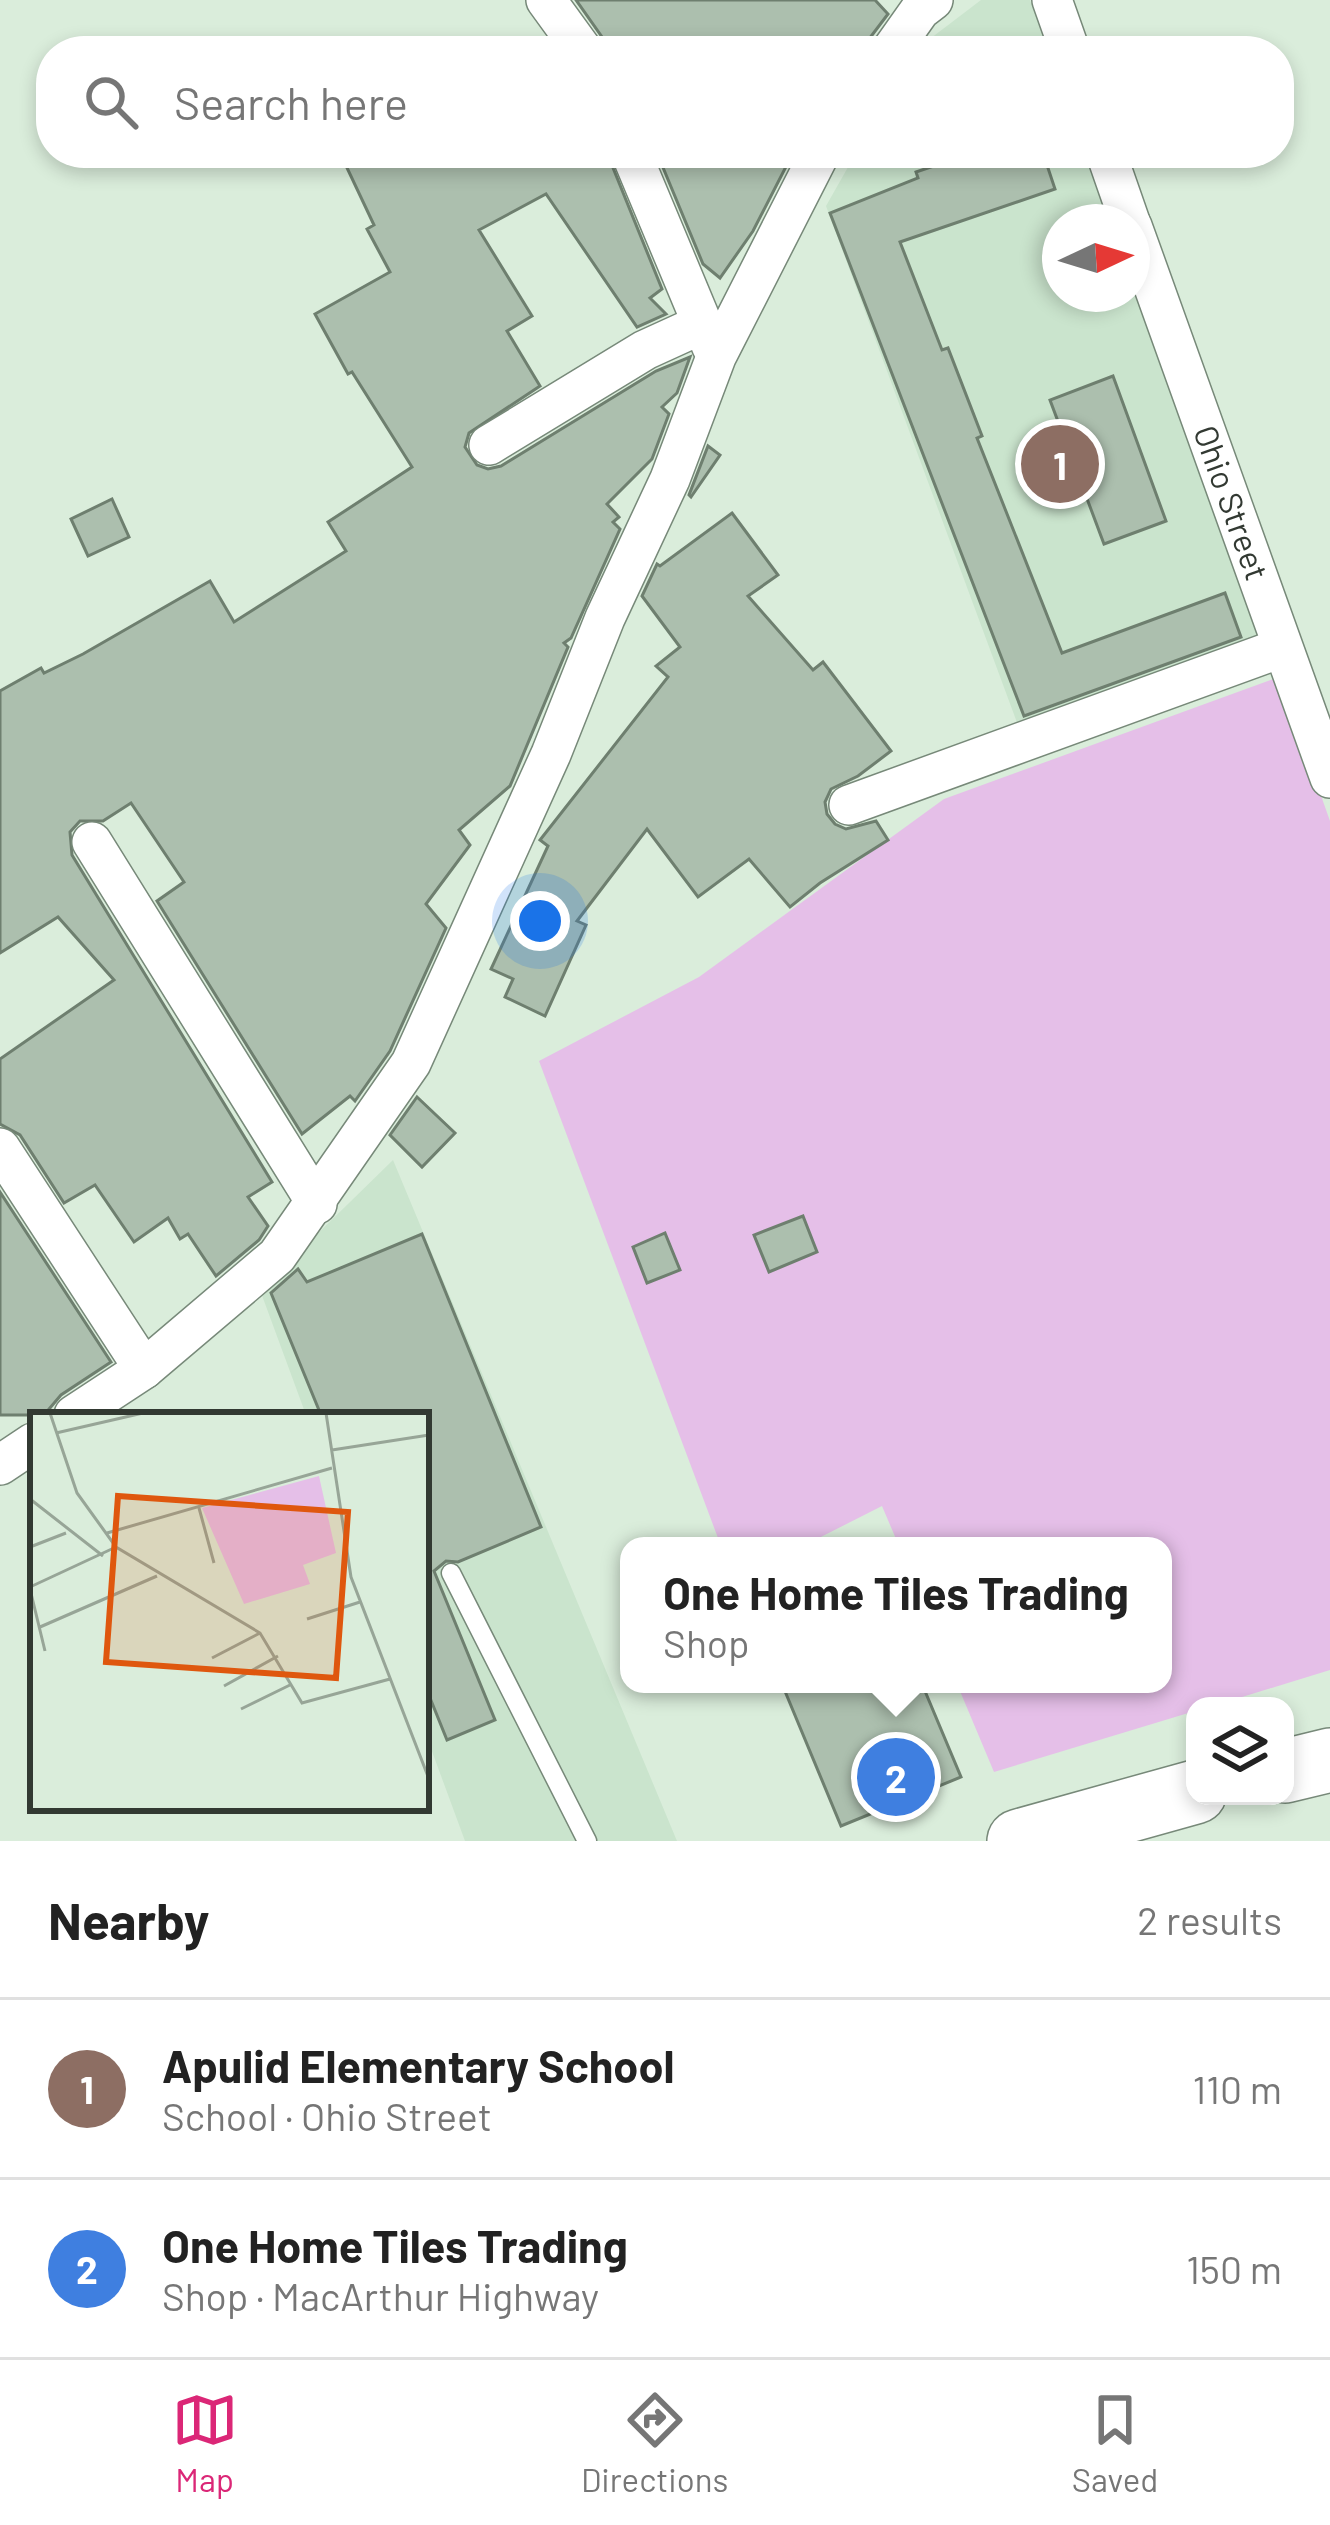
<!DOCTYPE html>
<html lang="en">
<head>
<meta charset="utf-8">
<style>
	body { margin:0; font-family:Barlow,sans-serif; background:#f2f2f2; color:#222 }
	.controls { position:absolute; right:36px; bottom:36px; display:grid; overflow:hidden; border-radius:24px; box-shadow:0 6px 18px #0003 }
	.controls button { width:108px; height:108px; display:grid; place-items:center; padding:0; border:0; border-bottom:3px solid #e0e0e0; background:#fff; color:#222; font:60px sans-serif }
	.compass { position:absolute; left:1042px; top:204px; width:108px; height:108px; border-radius:50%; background:#fff; box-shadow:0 6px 18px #0003; rotate:86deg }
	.you { position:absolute; left:540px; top:921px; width:42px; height:42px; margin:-30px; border:9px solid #fff; border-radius:50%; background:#1a73e8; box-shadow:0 0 0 18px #1a73e833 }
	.badge { display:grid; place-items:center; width:78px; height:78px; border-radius:50%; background:#db2777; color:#fff; font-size:39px; font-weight:700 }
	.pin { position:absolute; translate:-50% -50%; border:6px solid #fff; box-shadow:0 3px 12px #0006 }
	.popup { position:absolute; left:620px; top:1537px; width:552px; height:156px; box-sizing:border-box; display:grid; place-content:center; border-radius:24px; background:#fff; filter:drop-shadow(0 3px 9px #0005); font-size:39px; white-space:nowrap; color:#767676 }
	.popup b { font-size:45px; color:#222 }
	.popup::after { content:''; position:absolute; left:50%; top:100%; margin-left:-24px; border:24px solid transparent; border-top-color:#fff }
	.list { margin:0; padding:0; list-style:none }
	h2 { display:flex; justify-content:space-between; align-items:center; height:156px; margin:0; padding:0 48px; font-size:51px }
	h2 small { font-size:39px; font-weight:400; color:#767676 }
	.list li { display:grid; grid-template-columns:78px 1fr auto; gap:36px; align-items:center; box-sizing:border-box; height:180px; padding:0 48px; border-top:3px solid #e0e0e0 }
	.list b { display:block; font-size:45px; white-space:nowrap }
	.list p { margin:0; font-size:39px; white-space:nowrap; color:#767676 }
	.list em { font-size:39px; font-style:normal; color:#767676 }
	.icon { flex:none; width:66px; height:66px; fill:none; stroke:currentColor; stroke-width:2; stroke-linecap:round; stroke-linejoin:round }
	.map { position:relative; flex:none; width:1330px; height:1841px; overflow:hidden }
	.search { position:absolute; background:#fff; box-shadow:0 6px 18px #0003; left:36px; right:36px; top:36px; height:132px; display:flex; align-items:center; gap:30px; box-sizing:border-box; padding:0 42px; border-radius:48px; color:#767676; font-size:45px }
	.sheet { height:516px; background:#fff }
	nav { display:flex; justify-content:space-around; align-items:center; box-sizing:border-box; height:168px; border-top:3px solid #e0e0e0; background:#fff; font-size:33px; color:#767676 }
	nav a { display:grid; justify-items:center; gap:6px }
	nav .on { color:#db2777 }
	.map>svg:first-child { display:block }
</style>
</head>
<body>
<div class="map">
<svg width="1330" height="1841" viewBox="0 0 1330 1841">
	<rect width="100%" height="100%" fill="#daeddb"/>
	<g fill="#cae4cd">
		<path d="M981 0H1030L1049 51H914Z"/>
		<path d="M856 153H1086L1111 222H1060V294H1132V280L1261 634 1019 728 826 206Z"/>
		<path d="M393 1160 677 1841H465L426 1735V1415H306L260 1290Z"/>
	</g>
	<path fill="#e5bfe8" d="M1279 677 1330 821V1670L1213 1706H1195V1711L994 1772 957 1684H1163V1546H899L882 1506 803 1546H721L539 1061 699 977 944 799Z"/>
	<g fill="#acbfae" stroke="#6e7f6f" stroke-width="3">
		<path d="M576 0H875L888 14 860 51H607L602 37Z"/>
		<path d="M340 153H607L662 289 650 298 666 314 637 327 546 194 479 230 532 316 507 331 540 386 469 433 465 447 477 465 488 469 501 466 656 371 690 357 677 393 662 407 669 414 652 459 607 504 619 517 613 522 620 529 571 638 564 643 568 647 510 786 459 830 470 845 426 904 446 928 390 1051 355 1101 350 1096 302 1134 157 901 184 882 131 803 103 821H80L70 832 72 855 272 1182 248 1197 268 1226 259 1240 216 1276 188 1234 180 1239 168 1218 134 1242 95 1185 64 1203 20 1135 0 1124V1059L114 980 58 917 0 953V691L41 668 44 673 83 654 210 581 234 622 346 551 328 522 412 467 352 372 348 374 315 314 390 272 367 229 374 225Z"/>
		<path d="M657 153H793L753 231 720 278 703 264Z"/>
		<path d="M972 153H1043L1055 189 900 242 942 350 948 348 982 436 977 438 1062 653 1225 593 1241 637 1024 716 830 213 918 178 916 172Z"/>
		<path d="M1113 376 1166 521 1104 544 1050 400Z"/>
		<path d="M708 446 720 455 691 497 689 495Z"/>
		<path d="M112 499 129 537 88 556 71 519Z"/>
		<path d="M732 513 778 575 748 596 813 670 823 662 891 751 858 776 831 789 825 802 827 814 835 824 846 829 876 821 888 840 820 883 790 907 749 859 698 897 647 829 577 921 586 925 545 1016 505 997 513 979 491 969 548 846 540 840 668 677 656 666 680 647 642 596 657 564 660 566Z"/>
		<path d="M417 1097 455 1133 422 1167 390 1135Z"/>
		<path d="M0 1192 111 1362 61 1395 44 1415H0Z"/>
		<path d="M803 1216 817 1252 769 1272 754 1235Z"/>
		<path d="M665 1233 680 1270 647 1283 633 1247Z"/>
		<path d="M422 1234 541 1527 458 1562 446 1561 434 1571 495 1720 447 1740 426 1688V1415H321L271 1293 298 1269 307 1282Z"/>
		<path d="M782 1684H922L961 1777 841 1826Z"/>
	</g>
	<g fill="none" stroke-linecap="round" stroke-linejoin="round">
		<defs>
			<path id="service" d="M451 1573 587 1841"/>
			<g id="minor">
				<path d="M546 0 583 51"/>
				<path d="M1052 0 1070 51"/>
				<path d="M891 51 920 10 933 0"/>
				<path d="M631 153 712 347"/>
				<path d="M1106 153 1130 222"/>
				<path id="s1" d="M1132 226 1330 778"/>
				<path d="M489 445 645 350 702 324"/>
				<path d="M849 805 1281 648"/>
				<path d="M92 842 317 1204"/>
				<path d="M0 1148 144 1369"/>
				<path d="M74 1415 144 1369 277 1256 411 1063 551 754 605 618 670 479 716 357 820 153"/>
				<path d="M0 1465 33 1443"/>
			</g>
			<g id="trunk">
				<path d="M1285 1771 1330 1760"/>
				<path d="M1019 1841 1195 1792"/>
			</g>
		</defs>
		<use href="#service" stroke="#778979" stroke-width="21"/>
		<use href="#minor" stroke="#778979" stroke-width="42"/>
		<use href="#trunk" stroke="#778979" stroke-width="66"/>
		<use href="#service" stroke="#fff" stroke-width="18"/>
		<use href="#minor" stroke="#fff" stroke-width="39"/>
		<use href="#trunk" stroke="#fff" stroke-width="63"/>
	</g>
	<g text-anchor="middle" stroke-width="12" stroke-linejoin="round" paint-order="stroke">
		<g font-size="33" fill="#323932" stroke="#e7fae9">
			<text dy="12" stroke="none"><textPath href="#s1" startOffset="294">Ohio Street</textPath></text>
		</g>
	</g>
	<g transform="translate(30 1412)">
		<rect width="399" height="399" fill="#daeddb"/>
		<path d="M289 64 306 141 273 153 280 172 214 192 172 96Z" fill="#e5bfe8"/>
		<path fill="none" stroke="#97a597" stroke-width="3" d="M20 1 47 81 86 135 230 221 272 291 360 267M296 1 321 165 399 367M26 21 113 1M302 38 399 23M0 87 73 144M169 96 184 151M77 121 302 56M0 135 36 121M0 175 86 135M0 177 15 239M277 207 330 190M10 215 127 164M182 246 230 221M194 274 248 244M211 297 262 272"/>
		<path fill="#df570e" fill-opacity="0.15" stroke="#df570e" stroke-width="6" d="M88 84 318 100 306 266 76 250Z"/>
		<rect width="399" height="399" fill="none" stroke="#323932" stroke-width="6"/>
	</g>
</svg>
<div class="controls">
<button><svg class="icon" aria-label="layers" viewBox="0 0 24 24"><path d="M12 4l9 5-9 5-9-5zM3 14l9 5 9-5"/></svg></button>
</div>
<svg class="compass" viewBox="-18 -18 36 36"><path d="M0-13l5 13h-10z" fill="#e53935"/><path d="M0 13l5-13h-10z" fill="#767676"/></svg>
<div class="you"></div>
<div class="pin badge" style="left:1060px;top:464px;background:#8d6e63">1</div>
<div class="pin badge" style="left:896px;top:1777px;background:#3f7fe0">2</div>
<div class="popup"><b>One Home Tiles Trading</b>Shop</div>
<div class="search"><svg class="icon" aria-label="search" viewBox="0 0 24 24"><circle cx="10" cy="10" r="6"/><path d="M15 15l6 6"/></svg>Search here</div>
</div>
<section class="sheet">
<h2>Nearby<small>2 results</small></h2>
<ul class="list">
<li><span class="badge" style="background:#8d6e63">1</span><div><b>Apulid Elementary School</b><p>School · Ohio Street</p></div><em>110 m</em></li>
<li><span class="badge" style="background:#3f7fe0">2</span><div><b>One Home Tiles Trading</b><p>Shop · MacArthur Highway</p></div><em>150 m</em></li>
</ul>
</section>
<nav>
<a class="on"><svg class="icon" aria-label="map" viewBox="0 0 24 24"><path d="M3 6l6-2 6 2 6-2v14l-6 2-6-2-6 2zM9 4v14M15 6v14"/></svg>Map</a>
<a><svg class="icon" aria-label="directions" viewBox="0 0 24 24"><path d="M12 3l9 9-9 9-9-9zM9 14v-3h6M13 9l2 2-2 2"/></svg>Directions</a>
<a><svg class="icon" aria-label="saved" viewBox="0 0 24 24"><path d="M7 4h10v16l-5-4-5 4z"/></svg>Saved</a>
</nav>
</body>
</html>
